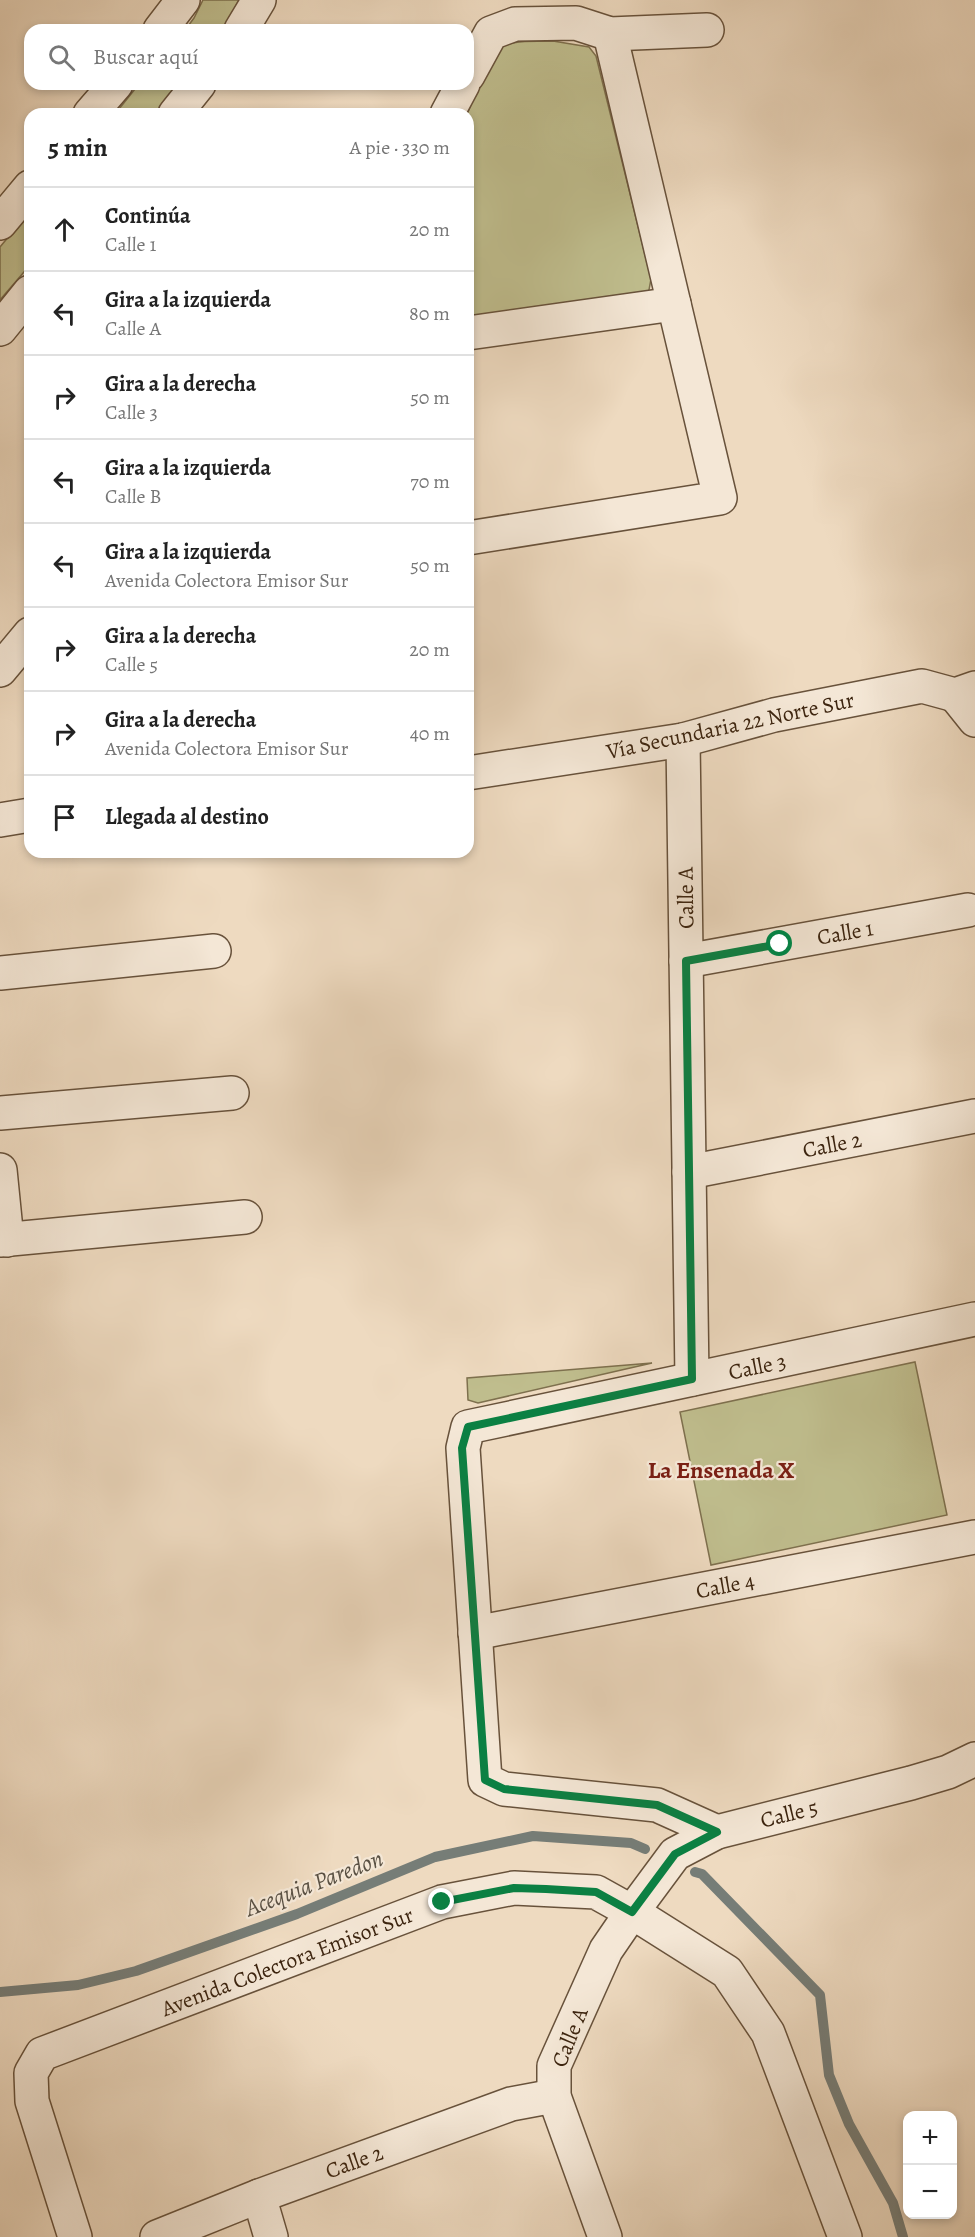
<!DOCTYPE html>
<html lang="es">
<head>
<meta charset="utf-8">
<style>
	body { margin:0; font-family:Alegreya,serif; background:#f6f6f6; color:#222 }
	.controls { position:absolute; right:18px; bottom:18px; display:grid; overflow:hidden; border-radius:12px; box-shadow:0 3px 9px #0003 }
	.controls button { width:54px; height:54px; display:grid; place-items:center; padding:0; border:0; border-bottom:2px solid #e0e0e0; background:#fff; color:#222; font:30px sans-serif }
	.stop { position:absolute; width:18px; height:18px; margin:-14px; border:4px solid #0b8043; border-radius:50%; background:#fff }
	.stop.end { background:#0b8043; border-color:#fff; box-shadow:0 2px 6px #0008 }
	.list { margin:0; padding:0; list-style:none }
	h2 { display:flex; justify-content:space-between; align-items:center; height:78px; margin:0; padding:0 24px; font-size:26px }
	h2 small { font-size:20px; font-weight:400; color:#767676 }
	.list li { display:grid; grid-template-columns:39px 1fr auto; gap:18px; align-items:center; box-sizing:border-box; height:84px; padding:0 24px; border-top:2px solid #e0e0e0 }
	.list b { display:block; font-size:22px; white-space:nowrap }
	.list p { margin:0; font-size:20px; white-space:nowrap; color:#767676 }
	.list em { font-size:20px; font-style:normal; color:#767676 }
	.icon { flex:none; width:33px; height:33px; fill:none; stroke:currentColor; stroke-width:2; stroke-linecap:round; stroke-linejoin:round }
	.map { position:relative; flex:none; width:975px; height:2237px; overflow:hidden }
	.search { position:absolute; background:#fff; box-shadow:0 3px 9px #0003; left:24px; top:24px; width:450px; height:66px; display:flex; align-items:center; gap:15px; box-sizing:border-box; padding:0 21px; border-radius:18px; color:#767676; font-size:22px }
	.panel { position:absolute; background:#fff; box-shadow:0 3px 9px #0003; left:24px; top:108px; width:450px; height:750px; border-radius:18px }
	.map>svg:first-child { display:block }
</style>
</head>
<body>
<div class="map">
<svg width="975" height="2237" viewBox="0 0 975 2237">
	<rect width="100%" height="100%" fill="#eedac0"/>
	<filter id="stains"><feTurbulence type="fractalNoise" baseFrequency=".00333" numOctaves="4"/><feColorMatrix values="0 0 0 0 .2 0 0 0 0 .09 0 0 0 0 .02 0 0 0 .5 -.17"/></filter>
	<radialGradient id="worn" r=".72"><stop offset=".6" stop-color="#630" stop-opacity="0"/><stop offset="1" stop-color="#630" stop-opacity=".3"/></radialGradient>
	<g fill="#bfbd8d" stroke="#7e704e" stroke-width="1.5">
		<path d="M203 0H239L223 30H185L194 18Z"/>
		<path d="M553 41 589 47 596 56 651 279 649 290 644 295 468 322 467 114 494 52C511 38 532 42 553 41Z"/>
		<path d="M139 84H181L157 114H115Z"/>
		<path d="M30 211V265L0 300V247Z"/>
		<path d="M915 1362 947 1515 711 1565 680 1412Z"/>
		<path d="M652 1363 478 1403 468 1400 467 1378Z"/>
	</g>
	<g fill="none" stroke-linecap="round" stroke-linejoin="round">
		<g stroke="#767d77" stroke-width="10">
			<path d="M695 1872 702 1874 820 1995 829 2075 849 2124 893 2203 903 2237"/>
			<path d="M0 1992 78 1985 136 1971 297 1914 435 1857 533 1836 631 1843 645 1849"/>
		</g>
		<defs>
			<g id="minor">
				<path d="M468 75 491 33 515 24 576 23 610 34 707 30"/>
				<path d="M447 114 463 84"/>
				<path d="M468 333 674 304"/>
				<path d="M468 538 720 498 610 34"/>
				<path d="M0 670 30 634"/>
				<path d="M955 695 975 720"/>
				<path d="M683 740 692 1379"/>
				<path d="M686 961 968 910"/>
				<path d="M0 973 214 951"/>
				<path d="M0 1113 232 1093"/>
				<path d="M0 1170 7 1240"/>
				<path d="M689 1172 975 1116"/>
				<path d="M0 1240 245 1217"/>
				<path d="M475 1633 975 1537"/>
				<path d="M717 1832 657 1805 504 1789 485 1780 463 1448 468 1427 975 1319"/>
				<path d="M259 2196 271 2237"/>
				<path d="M75 2237 32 2101 31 2073 42 2054 442 1902 514 1888 596 1892 632 1912 727 1972 768 2033 845 2237"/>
				<path d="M157 2237 259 2196 511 2104 554 2096"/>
				<path d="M605 2237 554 2096V2066L606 1950 632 1912 675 1854 717 1832 911 1783 948 1772 975 1759"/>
			</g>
			<g id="tertiary">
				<path d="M160 30 183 0"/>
				<path d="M241 30 259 0"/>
				<path d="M90 114 116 84"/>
				<path d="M175 114 199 84"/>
				<path d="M0 223 30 187"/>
				<path d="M0 329 30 292"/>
				<path d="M468 773 683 740 774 715 922 686 955 695 975 688"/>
				<path d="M0 820 30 815"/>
			</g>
		</defs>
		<use href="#minor" stroke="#68523b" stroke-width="36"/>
		<use href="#tertiary" stroke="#68523b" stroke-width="36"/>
		<use href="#minor" stroke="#f4e7d6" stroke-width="33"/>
		<use href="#tertiary" stroke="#f4e7d6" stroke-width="33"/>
	</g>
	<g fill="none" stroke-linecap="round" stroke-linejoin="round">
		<path stroke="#0b8043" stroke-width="8" d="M442 1902 514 1888 546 1889 596 1892 632 1912 675 1854 717 1832 657 1805 504 1789 485 1780 462 1448 468 1427 692 1379 686 961 780 944"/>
	</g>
	<g text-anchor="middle" stroke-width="4.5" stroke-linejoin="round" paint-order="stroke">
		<g font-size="22" fill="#3c240f" stroke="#f4e7d6">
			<text transform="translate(730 725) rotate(-12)" y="8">Vía Secundaria 22 Norte Sur</text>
			<text transform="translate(685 898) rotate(-91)" y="8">Calle A</text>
			<text transform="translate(845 932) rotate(-10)" y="8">Calle 1</text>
			<text transform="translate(832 1144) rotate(-11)" y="8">Calle 2</text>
			<text transform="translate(757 1366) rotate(-12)" y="8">Calle 3</text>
			<text transform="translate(725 1585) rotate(-11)" y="8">Calle 4</text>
			<text transform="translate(789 1813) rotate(-14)" y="8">Calle 5</text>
			<text transform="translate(287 1961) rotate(-21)" y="8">Avenida Colectora Emisor Sur</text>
			<text transform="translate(569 2037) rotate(-68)" y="8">Calle A</text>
			<text transform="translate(354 2161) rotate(-20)" y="8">Calle 2</text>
		</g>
		<g font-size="24" font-weight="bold" fill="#7a1f14" stroke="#f4e7d6">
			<text x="721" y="1478">La Ensenada X</text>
		</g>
		<g font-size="24" font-style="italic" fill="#595043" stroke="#f4e7d6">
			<text transform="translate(314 1883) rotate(-21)" y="8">Acequia Paredon</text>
		</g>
	</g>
	<rect width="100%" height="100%" filter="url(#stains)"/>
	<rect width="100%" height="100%" fill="url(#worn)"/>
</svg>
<div class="controls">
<button>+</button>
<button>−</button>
</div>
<div class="stop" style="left:780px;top:944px"></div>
<div class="stop end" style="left:442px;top:1902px"></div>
<div class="search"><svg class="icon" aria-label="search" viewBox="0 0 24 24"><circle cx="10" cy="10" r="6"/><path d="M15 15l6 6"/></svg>Buscar aquí</div>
<section class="panel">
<h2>5 min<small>A pie · 330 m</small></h2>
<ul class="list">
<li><svg class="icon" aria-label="ahead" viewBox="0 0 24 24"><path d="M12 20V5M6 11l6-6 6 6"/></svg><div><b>Continúa</b><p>Calle 1</p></div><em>20 m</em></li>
<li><svg class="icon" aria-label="left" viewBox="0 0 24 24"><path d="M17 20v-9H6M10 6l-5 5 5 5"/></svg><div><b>Gira a la izquierda</b><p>Calle A</p></div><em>80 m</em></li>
<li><svg class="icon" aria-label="right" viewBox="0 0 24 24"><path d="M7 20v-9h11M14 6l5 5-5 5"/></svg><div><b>Gira a la derecha</b><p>Calle 3</p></div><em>50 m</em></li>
<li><svg class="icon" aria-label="left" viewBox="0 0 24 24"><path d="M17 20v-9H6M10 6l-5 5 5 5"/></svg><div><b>Gira a la izquierda</b><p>Calle B</p></div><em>70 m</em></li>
<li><svg class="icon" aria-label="left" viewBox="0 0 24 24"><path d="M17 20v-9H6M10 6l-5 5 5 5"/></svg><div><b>Gira a la izquierda</b><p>Avenida Colectora Emisor Sur</p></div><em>50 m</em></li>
<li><svg class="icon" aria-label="right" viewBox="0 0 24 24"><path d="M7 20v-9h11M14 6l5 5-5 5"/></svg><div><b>Gira a la derecha</b><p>Calle 5</p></div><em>20 m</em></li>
<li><svg class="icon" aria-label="right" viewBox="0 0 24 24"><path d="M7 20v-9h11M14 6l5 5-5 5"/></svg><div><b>Gira a la derecha</b><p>Avenida Colectora Emisor Sur</p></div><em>40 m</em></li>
<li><svg class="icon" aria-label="arrive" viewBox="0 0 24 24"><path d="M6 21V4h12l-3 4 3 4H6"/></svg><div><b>Llegada al destino</b></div></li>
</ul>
</section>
</div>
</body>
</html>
